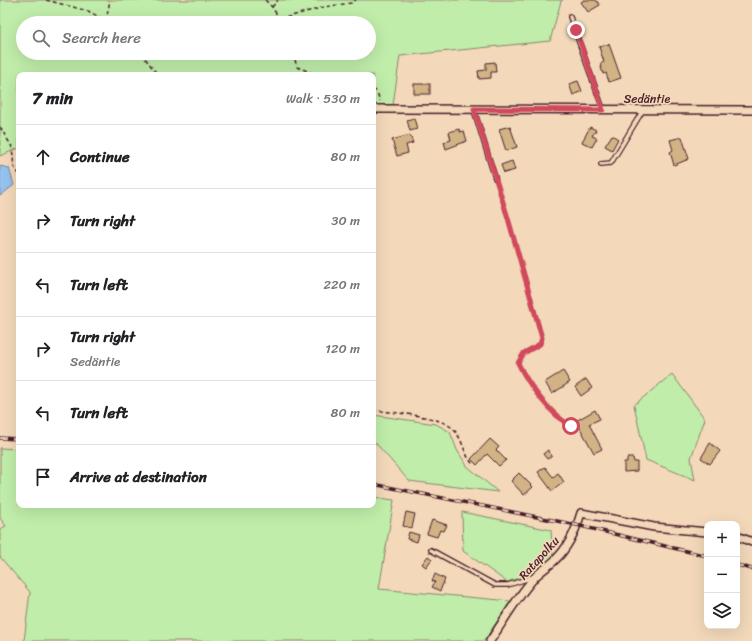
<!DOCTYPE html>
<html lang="en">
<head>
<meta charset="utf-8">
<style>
	body { margin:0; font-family:Sriracha,sans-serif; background:#f2f2f2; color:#202124 }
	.controls { position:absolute; right:12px; bottom:12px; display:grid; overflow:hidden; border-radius:8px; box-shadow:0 4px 16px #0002 }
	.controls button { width:36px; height:36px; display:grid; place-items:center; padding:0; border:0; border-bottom:1px solid #e0e0e0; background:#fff; color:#202124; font:20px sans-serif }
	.stop { position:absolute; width:12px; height:12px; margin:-9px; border:3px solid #d1495b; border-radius:50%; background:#fff }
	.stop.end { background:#d1495b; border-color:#fff; box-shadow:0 1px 4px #0008 }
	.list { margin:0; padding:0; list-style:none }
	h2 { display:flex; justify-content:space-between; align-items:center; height:52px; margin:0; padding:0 16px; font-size:17px }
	h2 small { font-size:13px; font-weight:400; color:#757577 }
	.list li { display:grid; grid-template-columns:26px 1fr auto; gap:12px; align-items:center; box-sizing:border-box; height:64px; padding:0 16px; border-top:1px solid #e0e0e0 }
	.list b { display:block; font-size:15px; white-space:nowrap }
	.list p { margin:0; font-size:13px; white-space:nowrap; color:#757577 }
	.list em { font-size:13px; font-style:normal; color:#757577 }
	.icon { flex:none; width:22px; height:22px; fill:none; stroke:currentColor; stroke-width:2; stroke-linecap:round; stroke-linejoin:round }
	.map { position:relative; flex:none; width:752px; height:641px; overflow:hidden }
	.search { position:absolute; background:#fff; box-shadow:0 4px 16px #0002; left:16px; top:16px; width:360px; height:44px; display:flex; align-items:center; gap:10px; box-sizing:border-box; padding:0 14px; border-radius:22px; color:#757577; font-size:15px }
	.panel { position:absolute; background:#fff; box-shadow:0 4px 16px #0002; left:16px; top:72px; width:360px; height:436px; border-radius:8px }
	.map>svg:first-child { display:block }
</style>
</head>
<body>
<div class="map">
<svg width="752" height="641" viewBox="0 0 752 641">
	<rect width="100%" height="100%" fill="#f3d9ba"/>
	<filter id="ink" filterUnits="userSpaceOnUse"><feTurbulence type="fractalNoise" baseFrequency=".025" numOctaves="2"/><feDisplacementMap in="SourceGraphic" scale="8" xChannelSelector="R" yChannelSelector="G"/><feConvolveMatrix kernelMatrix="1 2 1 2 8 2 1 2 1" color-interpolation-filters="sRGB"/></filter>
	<g filter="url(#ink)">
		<g fill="#c0edaa" stroke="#85866a" fill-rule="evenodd">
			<path d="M0 0H563L561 1 550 41 400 56 393 105 382 109H373V75H19V148L0 156ZM23 23H369V53H23Z"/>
			<path d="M672 374 705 419 691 458 695 480 646 460 634 405Z"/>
			<path d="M373 415 436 424 450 432 457 450 467 466 498 492 409 481 373 440Z"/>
			<path d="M0 448 19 449V505H373V497L394 500 379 589 511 601 484 641H24L30 592 0 557V529L6 526 0 518Z"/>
			<path d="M462 512 551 530 553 557 534 573 507 582 463 551Z"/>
		</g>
		<path fill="#95c3ef" stroke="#7781a1" d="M0 166 9 168 14 185 0 196Z"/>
		<g fill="#d2b386" stroke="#4a1f2b">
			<path d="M584 0H596L600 5 588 12 581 2Z"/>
			<path d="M609 44 621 78 609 82 606 73 603 74 600 64 604 62 599 47Z"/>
			<path d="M495 62 496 72H491V78L479 79 478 71 486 70V63Z"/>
			<path d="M578 81 582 91 573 95 569 84Z"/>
			<rect x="414" y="84" width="16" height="10"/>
			<path d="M414 118 417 129 410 131 407 120Z"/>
			<path d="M510 126 517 147 506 151 499 129Z"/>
			<path d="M590 127 596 130 592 136 597 138 592 147 582 142Z"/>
			<path d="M459 129 460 132 464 131 467 141 446 149 444 142 451 140 449 132Z"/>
			<path d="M410 135 413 143 406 145 408 153 397 156 392 140Z"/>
			<path d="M612 135 618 139 612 150 605 146Z"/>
			<path d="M682 137 689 159 674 165 670 152 673 150 670 140Z"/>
			<path d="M512 161 515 170 504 173 501 165Z"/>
			<path d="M563 371 570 382 552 394 545 382Z"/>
			<path d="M586 379 592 388 581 396 575 387Z"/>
			<path d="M595 410 600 419 589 424 602 449 594 453 576 421Z"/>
			<path d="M490 439 499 447 496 450 506 460 499 466 487 454 477 465 471 459Z"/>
			<path d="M710 443 720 451 710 464 701 458Z"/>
			<path d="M548 450 552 456 547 459 543 454Z"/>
			<path d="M627 458H633L634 462H637V471L624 472V462H627Z"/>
			<path d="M545 467 553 477 558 473 564 482 552 491 538 472Z"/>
			<path d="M519 473 533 487 524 495 511 481Z"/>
			<path d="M406 512 415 514 412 528 403 526Z"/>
			<path d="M432 520 447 525 444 531 440 530 437 537 427 534Z"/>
			<path d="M409 532 419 535 417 542 407 539Z"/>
			<path d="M428 556 432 559 426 567 422 564Z"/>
			<path d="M435 574 445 579 440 591 432 587 435 582 432 581Z"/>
		</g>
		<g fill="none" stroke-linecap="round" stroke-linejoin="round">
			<defs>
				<g id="service">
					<path d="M570 17 603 109"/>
					<path d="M474 110 495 178"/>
					<path d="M601 164 611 163 643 110"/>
					<path d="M431 550 495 585H508L533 577"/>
				</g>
				<g id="minor">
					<path d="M373 109 752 110"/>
					<path d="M737 536 752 542"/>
					<path d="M490 641C505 619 518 595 536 576 542 570 549 566 555 560 568 548 576 530 581 513L654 527 707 532"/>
				</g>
			</defs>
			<use href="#service" stroke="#4a1f2b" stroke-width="6"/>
			<use href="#minor" stroke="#4a1f2b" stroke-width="10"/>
			<g stroke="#4a1f2b" stroke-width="1.5" stroke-dasharray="4 3" stroke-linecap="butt">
				<path d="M46 0 88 11 110 23"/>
				<path d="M265 0 272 7 282 23"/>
				<path d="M272 7 278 0"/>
				<path d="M106 21 110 0"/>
				<path d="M125 23H144"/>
				<path d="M266 23 324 7 351 3 356 0"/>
				<path d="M141 53 158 75"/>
				<path d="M293 53 297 67 318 75"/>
				<path d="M373 89 377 92 380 101"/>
				<path d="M0 127 12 147 14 167 19 174"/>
				<path d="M496 182 532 299 542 338 540 344 524 353 518 363C529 386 550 414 571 426"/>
				<path d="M373 410C393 413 444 415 455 431 464 442 464 456 474 465"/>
			</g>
			<use href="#service" stroke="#f3d9ba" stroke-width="3.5"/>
			<use href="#minor" stroke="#f3d9ba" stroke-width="7"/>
			<defs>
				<g id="rail">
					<path d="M0 438 19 439"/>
					<path d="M373 484 572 524 707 556"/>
					<path d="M737 565 752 569"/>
				</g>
			</defs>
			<use href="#rail" stroke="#4a1f2b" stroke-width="3.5"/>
			<use href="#rail" stroke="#f3d9ba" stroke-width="2" stroke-dasharray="6" stroke-linecap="butt"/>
		</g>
	</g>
	<g fill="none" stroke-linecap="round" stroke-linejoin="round" filter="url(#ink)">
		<path stroke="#d1495b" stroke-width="5" d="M571 426C550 414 529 386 518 363L524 353 540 344 542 338 508 218 474 109 603 110 576 30"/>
	</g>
	<g text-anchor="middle" stroke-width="3.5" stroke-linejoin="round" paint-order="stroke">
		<g font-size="12" fill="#4a1f2b" stroke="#f3d9ba">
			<text x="647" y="103">Sedäntie</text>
			<text transform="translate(539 558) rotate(-48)" y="4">Ratapolku</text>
		</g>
	</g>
</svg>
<div class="controls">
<button>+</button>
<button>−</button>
<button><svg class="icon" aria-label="layers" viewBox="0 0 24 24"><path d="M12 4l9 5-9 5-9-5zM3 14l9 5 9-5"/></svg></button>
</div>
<div class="stop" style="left:571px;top:426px"></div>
<div class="stop end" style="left:576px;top:30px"></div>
<div class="search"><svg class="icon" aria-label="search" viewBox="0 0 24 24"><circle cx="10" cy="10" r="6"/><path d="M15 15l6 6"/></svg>Search here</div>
<section class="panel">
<h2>7 min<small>Walk · 530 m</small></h2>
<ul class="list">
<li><svg class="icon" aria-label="ahead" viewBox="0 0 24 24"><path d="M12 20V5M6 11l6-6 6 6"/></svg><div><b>Continue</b></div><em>80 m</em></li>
<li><svg class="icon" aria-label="right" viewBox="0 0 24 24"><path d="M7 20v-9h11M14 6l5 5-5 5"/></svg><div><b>Turn right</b></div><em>30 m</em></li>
<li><svg class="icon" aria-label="left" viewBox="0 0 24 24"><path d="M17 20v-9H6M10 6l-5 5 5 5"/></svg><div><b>Turn left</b></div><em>220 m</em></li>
<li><svg class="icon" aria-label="right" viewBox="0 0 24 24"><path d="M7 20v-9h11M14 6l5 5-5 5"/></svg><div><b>Turn right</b><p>Sedäntie</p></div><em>120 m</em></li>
<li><svg class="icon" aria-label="left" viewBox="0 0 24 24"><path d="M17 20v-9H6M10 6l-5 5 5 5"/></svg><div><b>Turn left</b></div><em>80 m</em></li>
<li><svg class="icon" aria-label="arrive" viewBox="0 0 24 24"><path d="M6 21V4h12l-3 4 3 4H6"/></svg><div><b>Arrive at destination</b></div></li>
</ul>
</section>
</div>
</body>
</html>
